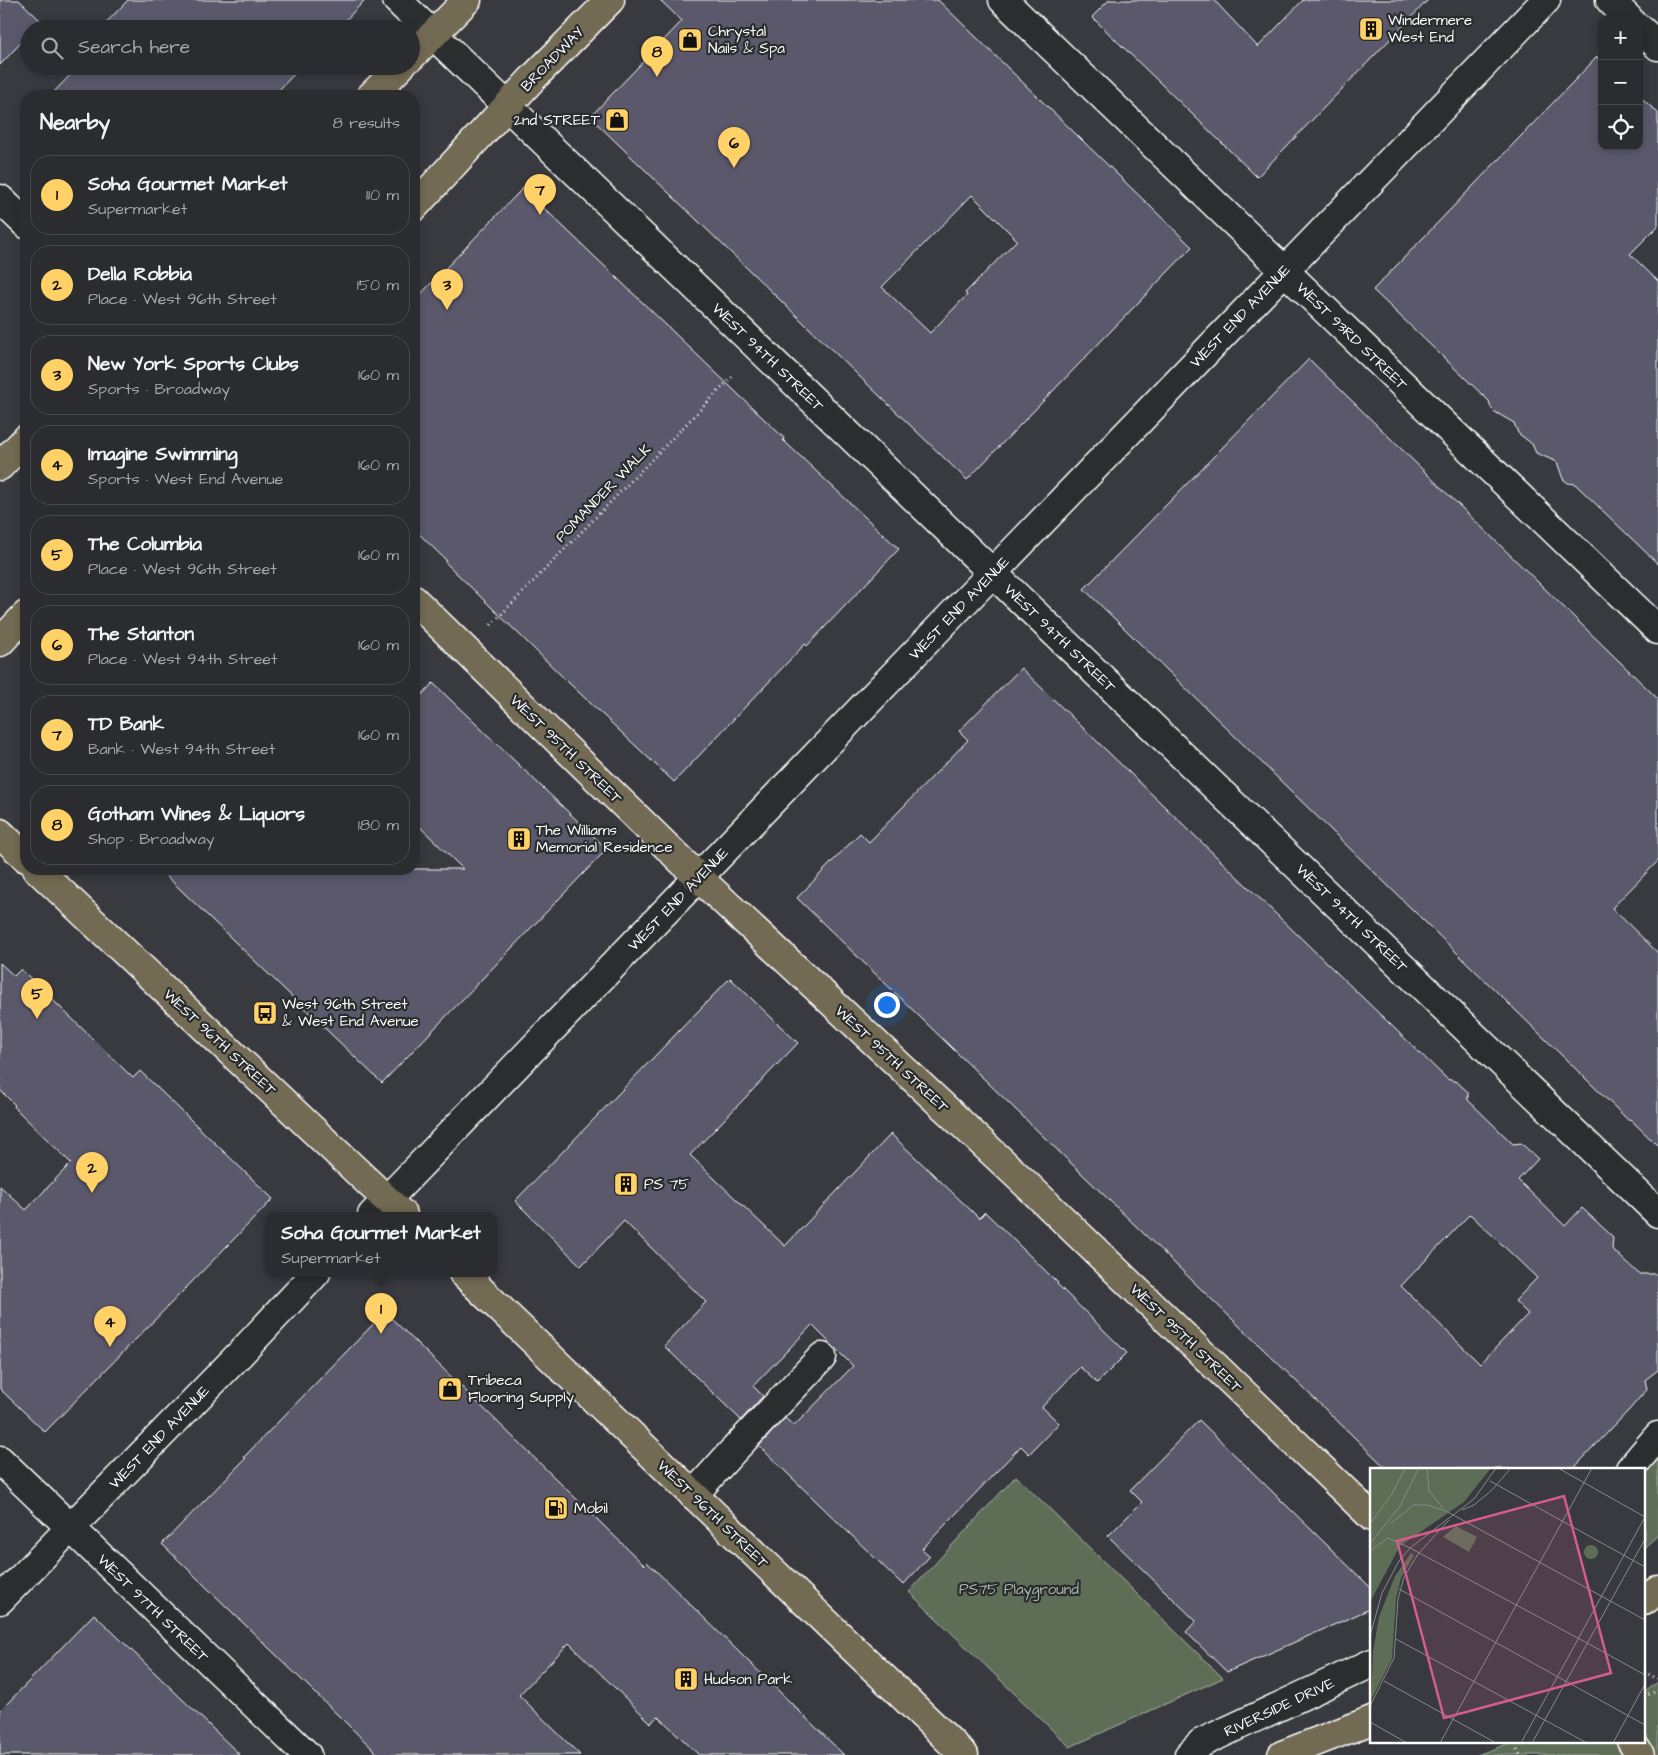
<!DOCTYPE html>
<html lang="en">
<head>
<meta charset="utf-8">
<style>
	body { margin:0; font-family:"Architects Daughter",sans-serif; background:#36383c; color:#f1f3f6 }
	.controls { position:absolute; right:15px; top:15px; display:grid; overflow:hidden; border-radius:10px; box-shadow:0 2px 8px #0003 }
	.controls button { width:45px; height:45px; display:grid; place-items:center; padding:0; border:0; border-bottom:1px solid #46484c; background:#2a2c30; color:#f1f3f6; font:25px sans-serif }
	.you { position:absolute; left:886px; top:1004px; width:18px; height:18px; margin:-12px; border:4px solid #fff; border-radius:50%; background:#1a73e8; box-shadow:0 0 0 8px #1a73e833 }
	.badge { display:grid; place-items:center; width:32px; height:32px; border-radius:50%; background:#ffd166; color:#111; font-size:16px; font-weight:700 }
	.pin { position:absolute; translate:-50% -41px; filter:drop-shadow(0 1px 2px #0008) }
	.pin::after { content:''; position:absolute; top:26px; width:18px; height:15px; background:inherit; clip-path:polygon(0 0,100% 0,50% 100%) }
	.popup { position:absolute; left:265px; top:1212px; width:232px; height:65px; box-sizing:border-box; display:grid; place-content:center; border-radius:10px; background:#2a2c30; filter:drop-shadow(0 1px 4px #0005); font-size:16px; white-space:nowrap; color:#a5a7ab }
	.popup b { font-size:19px; color:#f1f3f6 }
	.popup::after { content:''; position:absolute; left:50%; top:100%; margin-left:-10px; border:10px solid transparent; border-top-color:#2a2c30 }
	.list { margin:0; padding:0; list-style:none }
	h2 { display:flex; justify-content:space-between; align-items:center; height:65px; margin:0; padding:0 20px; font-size:21px }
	h2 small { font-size:16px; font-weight:400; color:#a5a7ab }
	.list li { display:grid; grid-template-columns:32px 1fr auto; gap:15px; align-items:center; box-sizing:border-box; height:80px; margin:0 10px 10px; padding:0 10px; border:1px solid #46484c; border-radius:20px }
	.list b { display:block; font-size:19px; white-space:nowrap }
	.list p { margin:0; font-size:16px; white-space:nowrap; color:#a5a7ab }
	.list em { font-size:16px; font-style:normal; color:#a5a7ab }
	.icon { flex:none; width:28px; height:28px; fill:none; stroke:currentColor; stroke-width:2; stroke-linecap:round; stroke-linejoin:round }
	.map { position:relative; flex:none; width:1658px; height:1755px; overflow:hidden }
	.search { position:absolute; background:#2a2c30; box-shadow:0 2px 8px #0003; left:20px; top:20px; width:400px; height:55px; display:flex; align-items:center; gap:12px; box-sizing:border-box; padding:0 18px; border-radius:28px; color:#a5a7ab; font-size:19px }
	.panel { position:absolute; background:#2a2c30; box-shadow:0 2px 8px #0003; left:20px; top:90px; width:400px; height:785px; border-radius:20px }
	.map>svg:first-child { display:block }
</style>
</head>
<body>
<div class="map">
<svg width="1658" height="1755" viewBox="0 0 1658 1755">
	<rect width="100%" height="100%" fill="#383a40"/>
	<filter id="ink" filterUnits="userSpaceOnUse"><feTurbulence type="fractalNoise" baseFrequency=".02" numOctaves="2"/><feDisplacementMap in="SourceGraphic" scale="10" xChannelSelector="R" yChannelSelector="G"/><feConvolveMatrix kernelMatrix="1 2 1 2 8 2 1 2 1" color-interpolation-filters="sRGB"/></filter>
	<g filter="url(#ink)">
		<g fill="#5d6d56" stroke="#aeb6aa">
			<path d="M1658 1455V1535L1644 1548V1471Z"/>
			<path d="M1016 1476 1223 1678 1070 1747 909 1592Z"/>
			<path d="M1658 1682V1755H1477L1516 1741H1644V1693Z"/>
		</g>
		<g fill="#5a586a" stroke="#fff" fill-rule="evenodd">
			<path d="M0 0H19L41 21 34 29H29V34L0 65Z"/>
			<path d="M128 0H365L337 29H100Z"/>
			<path d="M660 0H938L1192 247 967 480 590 117 682 21ZM972 195 1017 240 965 293 967 295 930 333 882 287Z"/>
			<path d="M1109 0H1214L1258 47 1303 0H1428L1257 177 1092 17Z"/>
			<path d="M1597 57 1602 61V146H1639V96L1658 113V226L1630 254 1658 281V564L1575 484 1568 483 1563 479 1557 462 1536 453 1532 444 1518 433 1514 423 1495 412 1491 408 1489 401 1373 290Z"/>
			<path d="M79 66H302L273 96H50Z"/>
			<path d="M523 188 784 438 783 440 899 549 807 646 805 644 674 782 569 683 445 562 446 560 414 529V301Z"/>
			<path d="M1309 359 1658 699V861L1612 908 1658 953V1146L1630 1119 1628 1120 1084 589Z"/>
			<path d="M1021 668 1447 1079 1457 1082 1468 1092V1100L1513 1144 1521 1143 1538 1159 1518 1180 1565 1226 1582 1208 1613 1237 1612 1249 1639 1274H1658V1370L1645 1380 1647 1389 1630 1409 1573 1469H1387L797 898 860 833 869 842 968 740 959 731ZM1470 1214 1537 1278 1515 1301 1528 1314 1480 1364 1401 1286Z"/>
			<path d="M433 683 607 849 382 1083 159 869H463L414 821V703Z"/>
			<path d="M0 963 14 976 21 969 133 1078 140 1071 273 1199 45 1432 0 1389V1186L26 1210 71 1163 14 1107 15 1105 0 1090Z"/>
			<path d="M730 978 798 1043 690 1155 785 1246 891 1134 979 1218 985 1212 1058 1283 1057 1284 1127 1353 1097 1383 1080 1367 1042 1407 1059 1423 1029 1454 1021 1446 922 1549 930 1556 903 1585 759 1446 785 1418 794 1426 853 1366 812 1325 753 1386 763 1396 741 1420 664 1346 706 1302 624 1221 581 1266 515 1201Z"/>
			<path d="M385 1312 644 1565 647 1562 844 1755H699L658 1716 651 1723 569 1643 519 1695 580 1755H379L162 1544 246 1458 244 1457Z"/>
			<path d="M1199 1420 1372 1589V1608L1227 1672 1186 1632 1196 1621 1108 1536 1142 1502 1130 1490Z"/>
			<path d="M94 1614 209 1725 240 1755H0V1711Z"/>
		</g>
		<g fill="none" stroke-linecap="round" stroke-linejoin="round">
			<defs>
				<g id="minor">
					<path d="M397 0 1658 1213"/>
					<path d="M1003 0 1658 630"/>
					<path d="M1610 0 1629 19"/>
					<path d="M1639 28 1658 46"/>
					<path d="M0 199 26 224"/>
					<path d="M372 1215 1546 0"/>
					<path d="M0 1460 307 1755"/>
					<path d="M1630 1469 1658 1436"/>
					<path d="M693 1495 732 1452 822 1357"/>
					<path d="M0 1600 240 1354 316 1273"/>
					<path d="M1189 1755 1201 1743 1372 1663"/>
				</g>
				<g id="major">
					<path d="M411 57 467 0"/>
					<path d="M371 96 401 66"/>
					<path d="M414 207 533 78 610 0"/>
					<path d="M0 466 26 439"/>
					<path d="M414 600 699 878 1024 1182 1372 1517"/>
					<path d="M0 642 26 615"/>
					<path d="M0 833 26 858"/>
					<path d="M37 869 403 1215"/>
					<path d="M463 1273 964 1755"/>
					<path d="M1644 1601 1658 1590"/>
					<path d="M1282 1755 1372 1720"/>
				</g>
				<path id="highway" d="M1631 1741 1640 1755"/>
			</defs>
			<use href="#minor" stroke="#fff" stroke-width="31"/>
			<use href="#major" stroke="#fff" stroke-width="31"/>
			<use href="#highway" stroke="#fff" stroke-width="31"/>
			<g stroke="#fff" stroke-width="3" stroke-dasharray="1 4" stroke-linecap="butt">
				<path d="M491 625 732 377"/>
				<path d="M1644 1672 1658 1679"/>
				<path d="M1644 1697 1658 1690"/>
				<path d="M1517 1749 1520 1755"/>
			</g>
			<use href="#minor" stroke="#2a2d2e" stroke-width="28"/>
			<use href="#major" stroke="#736b52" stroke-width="28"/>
			<use href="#highway" stroke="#736b52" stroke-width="28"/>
		</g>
	</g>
	<defs>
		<symbol id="building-square" viewBox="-11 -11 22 22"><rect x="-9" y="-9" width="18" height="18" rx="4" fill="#ffd166" stroke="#2a2d2e"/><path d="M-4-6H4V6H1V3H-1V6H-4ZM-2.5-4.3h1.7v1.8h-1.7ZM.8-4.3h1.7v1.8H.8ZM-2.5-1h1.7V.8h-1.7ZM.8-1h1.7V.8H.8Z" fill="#111"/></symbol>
		<symbol id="shop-square" viewBox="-11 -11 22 22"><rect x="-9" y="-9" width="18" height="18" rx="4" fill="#ffd166" stroke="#2a2d2e"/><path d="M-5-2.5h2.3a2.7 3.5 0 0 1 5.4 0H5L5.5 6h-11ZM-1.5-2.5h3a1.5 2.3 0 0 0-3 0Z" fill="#111"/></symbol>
		<symbol id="bus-square" viewBox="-11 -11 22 22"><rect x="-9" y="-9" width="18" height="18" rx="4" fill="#ffd166" stroke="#2a2d2e"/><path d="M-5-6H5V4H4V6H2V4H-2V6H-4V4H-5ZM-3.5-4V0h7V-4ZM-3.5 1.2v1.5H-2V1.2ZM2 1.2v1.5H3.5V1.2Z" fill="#111"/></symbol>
		<symbol id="fuel-square" viewBox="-11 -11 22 22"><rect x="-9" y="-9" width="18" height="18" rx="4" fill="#ffd166" stroke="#2a2d2e"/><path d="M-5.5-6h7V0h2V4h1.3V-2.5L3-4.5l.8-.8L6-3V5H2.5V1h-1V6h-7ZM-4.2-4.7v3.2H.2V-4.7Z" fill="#111"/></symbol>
	</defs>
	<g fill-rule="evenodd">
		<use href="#building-square" x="1357" y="15" width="28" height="28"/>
		<use href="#shop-square" x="676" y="26" width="28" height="28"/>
		<use href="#shop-square" x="603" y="106" width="28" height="28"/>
		<use href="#building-square" x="505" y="825" width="28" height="28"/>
		<use href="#bus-square" x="251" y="999" width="28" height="28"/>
		<use href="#building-square" x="612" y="1170" width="28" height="28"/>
		<use href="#shop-square" x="436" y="1375" width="28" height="28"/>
		<use href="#fuel-square" x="542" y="1494" width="28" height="28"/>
		<use href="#building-square" x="672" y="1665" width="28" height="28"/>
	</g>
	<g text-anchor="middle" stroke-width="4.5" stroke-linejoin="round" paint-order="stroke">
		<g font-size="15" fill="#fff" stroke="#2a2d2e" text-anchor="start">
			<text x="1388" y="25">Windermere<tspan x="1388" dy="17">West End</tspan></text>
			<text x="708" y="36">Chrystal<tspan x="708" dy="17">Nails &amp; Spa</tspan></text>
			<text x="600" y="125" text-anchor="end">2nd STREET</text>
			<text x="536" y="835">The Williams<tspan x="536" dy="17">Memorial Residence</tspan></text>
			<text x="282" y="1009">West 96th Street<tspan x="282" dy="17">&amp; West End Avenue</tspan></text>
			<text x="644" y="1189">PS 75</text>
			<text x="468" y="1385">Tribeca<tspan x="468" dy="17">Flooring Supply</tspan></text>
			<text x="574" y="1513">Mobil</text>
			<text x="704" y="1684">Hudson Park</text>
		</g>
		<g font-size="15" fill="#fff" stroke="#2a2d2e">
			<text transform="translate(552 59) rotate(-46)" y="5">BROADWAY</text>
			<text transform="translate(1240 316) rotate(-46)" y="5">WEST END AVENUE</text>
			<text transform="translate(1352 336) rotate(44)" y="5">WEST 93RD STREET</text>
			<text transform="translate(768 357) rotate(44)" y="5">WEST 94TH STREET</text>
			<text transform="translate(603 493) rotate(-46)" y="5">POMANDER WALK</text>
			<text transform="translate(959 608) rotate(-46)" y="5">WEST END AVENUE</text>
			<text transform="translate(1060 638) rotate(44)" y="5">WEST 94TH STREET</text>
			<text transform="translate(566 749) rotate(44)" y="5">WEST 95TH STREET</text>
			<text transform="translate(678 899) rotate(-46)" y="5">WEST END AVENUE</text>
			<text transform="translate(1352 918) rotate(44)" y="5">WEST 94TH STREET</text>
			<text transform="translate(220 1042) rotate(43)" y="5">WEST 96TH STREET</text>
			<text transform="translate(892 1059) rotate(43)" y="5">WEST 95TH STREET</text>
			<text transform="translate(1186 1338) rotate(44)" y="5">WEST 95TH STREET</text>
			<text transform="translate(159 1437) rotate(-46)" y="5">WEST END AVENUE</text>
			<text transform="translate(713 1514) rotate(44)" y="5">WEST 96TH STREET</text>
			<text transform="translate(153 1608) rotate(44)" y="5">WEST 97TH STREET</text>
			<text transform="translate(1279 1707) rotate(-25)" y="5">RIVERSIDE DRIVE</text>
		</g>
		<g font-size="15" fill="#aeb6aa" stroke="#2a2d2e">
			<text x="1019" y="1594">PS75 Playground</text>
		</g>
	</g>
	<g transform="translate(1370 1468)">
		<rect width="275" height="275" fill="#383a40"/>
		<path d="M0 0H121L94 34 30 78 0 134ZM86 58 107 69 99 84 73 69ZM214 84a7 7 0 1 1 14 0a7 7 0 1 1-14 0ZM41 85 44 87 31 110 26 131 22 191 1 232 3 184 9 149 25 108Z" fill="#5d6d56"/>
		<path fill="none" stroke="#88898c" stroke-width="1" d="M57 0 59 23 73 40M188 0 275 49M120 13 275 99M92 42 104 37 122 22 141 0M76 43 275 152M21 55 44 37H57L76 43M0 56 22 26 35 0M0 76 30 38 49 0M40 80 219 176M0 83 18 70 40 80M29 121 275 257M0 168 12 125 29 93 40 80 104 31 126 0M26 171 217 275M219 176 275 207M14 213 126 275M0 238 24 190 28 131 34 109 48 86 79 52M0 254 37 275M70 275 222 0M151 275 275 49M162 275 275 71M243 275 275 216"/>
		<path fill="#d45d8c" fill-opacity="0.15" stroke="#d45d8c" stroke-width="2.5" d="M194 28 241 205 74 250 27 73Z"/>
		<rect width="275" height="275" fill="none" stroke="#fff" stroke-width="2.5"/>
	</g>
</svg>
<div class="controls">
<button>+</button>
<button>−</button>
<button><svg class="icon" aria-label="locate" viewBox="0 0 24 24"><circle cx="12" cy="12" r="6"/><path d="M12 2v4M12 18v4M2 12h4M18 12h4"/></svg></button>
</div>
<div class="you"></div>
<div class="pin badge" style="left:381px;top:1334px">1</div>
<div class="popup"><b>Soha Gourmet Market</b>Supermarket</div>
<div class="pin badge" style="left:92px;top:1193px">2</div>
<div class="pin badge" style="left:447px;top:310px">3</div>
<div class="pin badge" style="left:110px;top:1347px">4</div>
<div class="pin badge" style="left:37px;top:1019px">5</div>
<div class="pin badge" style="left:734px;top:168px">6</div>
<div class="pin badge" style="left:540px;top:215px">7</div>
<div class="pin badge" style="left:657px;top:77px">8</div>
<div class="search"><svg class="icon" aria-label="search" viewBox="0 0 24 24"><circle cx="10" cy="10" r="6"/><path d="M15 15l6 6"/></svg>Search here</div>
<section class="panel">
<h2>Nearby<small>8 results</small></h2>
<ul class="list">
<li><span class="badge">1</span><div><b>Soha Gourmet Market</b><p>Supermarket</p></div><em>110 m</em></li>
<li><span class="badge">2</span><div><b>Della Robbia</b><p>Place · West 96th Street</p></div><em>150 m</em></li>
<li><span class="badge">3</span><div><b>New York Sports Clubs</b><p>Sports · Broadway</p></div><em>160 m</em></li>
<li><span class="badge">4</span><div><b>Imagine Swimming</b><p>Sports · West End Avenue</p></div><em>160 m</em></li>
<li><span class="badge">5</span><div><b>The Columbia</b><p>Place · West 96th Street</p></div><em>160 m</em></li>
<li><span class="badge">6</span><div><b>The Stanton</b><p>Place · West 94th Street</p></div><em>160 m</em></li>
<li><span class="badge">7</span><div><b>TD Bank</b><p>Bank · West 94th Street</p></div><em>160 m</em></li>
<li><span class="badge">8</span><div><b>Gotham Wines &amp; Liquors</b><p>Shop · Broadway</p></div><em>180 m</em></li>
</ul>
</section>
</div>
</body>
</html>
